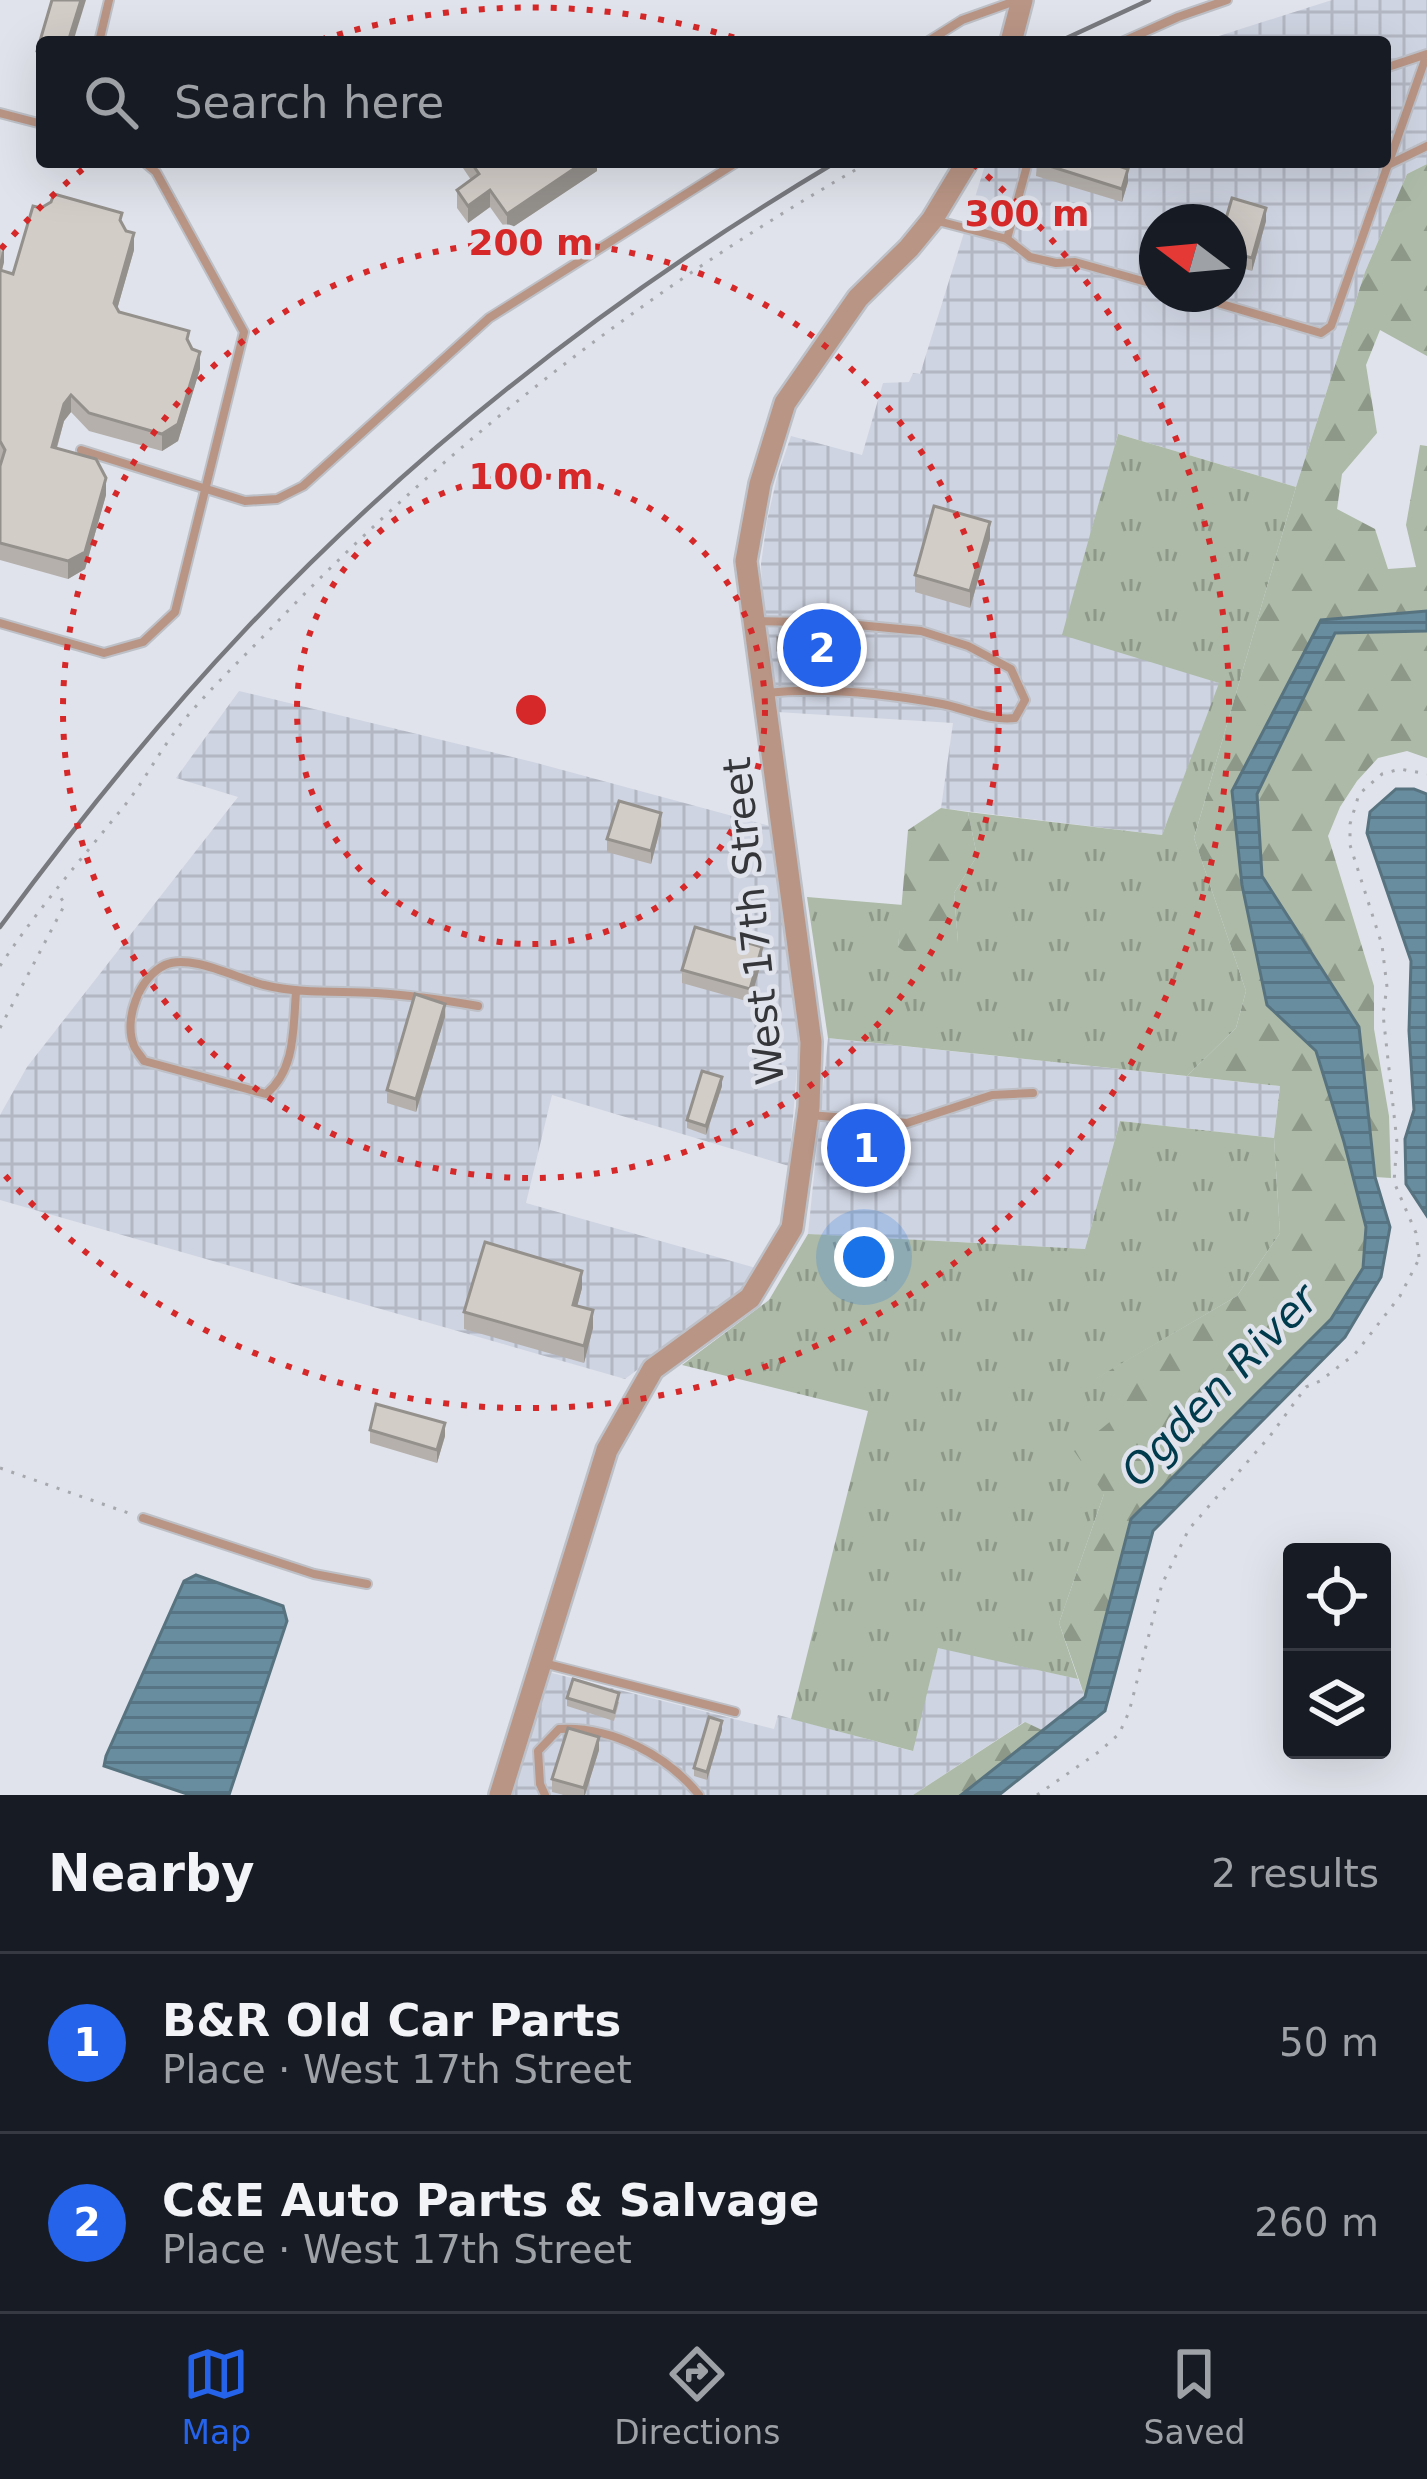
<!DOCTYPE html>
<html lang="en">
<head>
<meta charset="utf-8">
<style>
	body { margin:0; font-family:"DejaVu Sans",sans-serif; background:#242831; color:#f1f3f6 }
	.controls { position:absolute; right:36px; bottom:36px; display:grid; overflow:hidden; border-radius:12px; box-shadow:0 12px 48px #0002 }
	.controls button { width:108px; height:108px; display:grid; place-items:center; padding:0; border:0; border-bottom:3px solid #363941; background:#171b24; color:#f1f3f6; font:60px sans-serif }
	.compass { position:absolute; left:1139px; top:204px; width:108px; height:108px; border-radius:50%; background:#171b24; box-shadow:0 12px 48px #0002; rotate:286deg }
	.you { position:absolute; left:864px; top:1257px; width:42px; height:42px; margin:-30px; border:9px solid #fff; border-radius:50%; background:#1a73e8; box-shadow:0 0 0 18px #1a73e833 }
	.badge { display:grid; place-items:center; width:78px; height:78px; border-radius:50%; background:#2563eb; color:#fff; font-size:39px; font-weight:700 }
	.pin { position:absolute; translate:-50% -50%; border:6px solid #fff; box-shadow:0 3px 12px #0006 }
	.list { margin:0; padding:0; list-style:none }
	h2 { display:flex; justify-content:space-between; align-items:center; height:156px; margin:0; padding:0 48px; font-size:51px }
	h2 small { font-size:39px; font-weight:400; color:#9ea1a6 }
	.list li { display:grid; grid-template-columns:78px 1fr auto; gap:36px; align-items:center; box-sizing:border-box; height:180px; padding:0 48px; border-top:3px solid #363941 }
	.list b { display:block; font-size:45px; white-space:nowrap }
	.list p { margin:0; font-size:39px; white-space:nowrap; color:#9ea1a6 }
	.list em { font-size:39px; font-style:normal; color:#9ea1a6 }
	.icon { flex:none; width:66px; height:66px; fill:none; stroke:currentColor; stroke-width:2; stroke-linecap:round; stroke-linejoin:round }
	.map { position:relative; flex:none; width:1427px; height:1795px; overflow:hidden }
	.search { position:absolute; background:#171b24; box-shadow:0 12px 48px #0002; left:36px; right:36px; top:36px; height:132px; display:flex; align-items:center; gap:30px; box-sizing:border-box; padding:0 42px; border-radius:12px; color:#9ea1a6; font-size:45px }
	.sheet { height:516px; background:#171b24 }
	nav { display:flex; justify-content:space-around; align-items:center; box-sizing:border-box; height:168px; border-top:3px solid #363941; background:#171b24; font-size:33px; color:#9ea1a6 }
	nav a { display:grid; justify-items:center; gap:6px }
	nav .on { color:#2563eb }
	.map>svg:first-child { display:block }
</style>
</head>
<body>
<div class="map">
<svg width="1427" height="1795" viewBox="0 0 1427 1795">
	<defs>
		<pattern id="industrial-grid" width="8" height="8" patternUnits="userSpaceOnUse" patternTransform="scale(3)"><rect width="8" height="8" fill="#cfd4e2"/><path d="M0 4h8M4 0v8" fill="none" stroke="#b2b7c3"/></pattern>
		<pattern id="grass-tufts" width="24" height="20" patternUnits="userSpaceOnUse" patternTransform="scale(3)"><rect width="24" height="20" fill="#acbaa7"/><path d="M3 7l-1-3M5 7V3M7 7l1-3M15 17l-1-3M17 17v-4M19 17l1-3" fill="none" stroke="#8d9889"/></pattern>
		<pattern id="forest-firs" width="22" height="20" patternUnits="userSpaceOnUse" patternTransform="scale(3)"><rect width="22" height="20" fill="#acbaa7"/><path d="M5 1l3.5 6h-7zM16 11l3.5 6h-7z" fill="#8d9889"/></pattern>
		<pattern id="water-rules" width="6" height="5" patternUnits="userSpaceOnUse" patternTransform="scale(3)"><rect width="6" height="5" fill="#678d9f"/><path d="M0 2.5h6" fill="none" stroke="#567483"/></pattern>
	</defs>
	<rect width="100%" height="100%" fill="#e0e3eb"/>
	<g fill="url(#industrial-grid)" fill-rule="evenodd">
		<path d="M1332 0H1427V164L1407 174 1365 272 1296 487 1118 434 1063 634 1220 683 1162 835 941 808 953 723 777 712 763 619 761 564 767 521 777 477 791 436 862 455 883 383 909 382 913 373 920 374 986 162H1385V42H1200ZM1157 222H1229V294H1157Z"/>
		<path d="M239 691 533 762 770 826 799 1045 789 1166 552 1095 526 1203 756 1268 744 1290 625 1379 0 1200V1115L27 1067 238 797 176 778Z"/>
		<path d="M828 1038 1280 1086 1274 1138 1120 1121 1085 1249 808 1234Z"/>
		<path d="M938 1647 1078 1679 1085 1697 1042 1730 1024 1722 913 1795H511L548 1672 774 1729 778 1715 912 1751Z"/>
	</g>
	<g fill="url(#grass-tufts)">
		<path d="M1118 434 1296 487 1194 838 1246 991 1236 1028 1187 1076 828 1038 807 897 903 905 898 946 958 942 954 893 977 856 968 812 1162 835 1219 683 1062 635Z"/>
		<path d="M1120 1121 1274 1138 1280 1233 1237 1296 1094 1380 1129 1407 1104 1494 1059 1623 1078 1679 938 1648 913 1751 791 1719 868 1411 682 1365 769 1300 808 1234 1085 1249Z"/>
	</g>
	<g fill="url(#forest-firs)">
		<path d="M1427 164V356L1380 330 1366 365 1377 433 1342 474 1337 509 1375 529 1388 569 1416 567 1406 525 1420 445 1427 446V611L1321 620 1232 791 1242 885 1267 1004 1316 1051 1344 1142 1366 1227 1363 1268 1331 1319 1131 1519 1085 1697 1059 1623 1104 1494 1074 1451 1128 1407 1093 1380 1237 1296 1280 1233 1274 1138 1280 1086 1187 1076 1236 1028 1246 991 1194 838 1296 487 1365 272 1407 174Z"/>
		<path d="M1427 631V758L1407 751 1378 758 1357 781 1340 807 1328 836 1374 986V1029L1389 1116 1391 1178 1375 1177 1359 1027 1262 876 1257 794 1335 633Z"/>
		<path d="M941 808 968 812 977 856 954 893 958 942 932 969 898 947 908 830Z"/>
		<path d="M1025 1722 1042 1730 961 1795H913Z"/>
	</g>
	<g fill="url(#water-rules)" stroke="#587380" stroke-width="3">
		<path d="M1427 611V631L1335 633 1257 794 1262 876 1359 1027 1375 1177 1390 1227 1381 1277 1345 1337 1153 1531 1105 1711 999 1795H961L1085 1697 1131 1519 1331 1319 1363 1268 1366 1227 1344 1142 1316 1051 1267 1005 1242 885 1232 791 1321 620Z"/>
		<path d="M1396 789H1414L1427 794V1216L1406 1184 1405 1139 1414 1110 1409 1031 1411 961 1367 833 1370 812Z"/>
		<path d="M196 1575 283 1606 287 1621 229 1795H190L104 1766 106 1756 184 1581Z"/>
	</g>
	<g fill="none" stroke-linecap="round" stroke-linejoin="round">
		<defs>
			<g id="service">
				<path d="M99 42 109 0"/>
				<path d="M927 42 962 20 1018 0"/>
				<path d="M1122 42 1178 17 1227 0"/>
				<path d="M0 113 42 124"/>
				<path d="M1388 165 1427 146"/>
				<path d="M934 220 1007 239 1028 162"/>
				<path d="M1007 239 1030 257 1056 263 1075 262 1157 285"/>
				<path d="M1187 294 1321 333 1331 326 1427 54 1385 68"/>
				<path d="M81 450 245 501 277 499 303 486 489 318 737 162"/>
				<path d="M754 621 811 622"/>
				<path d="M0 623 104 653 143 642 175 612 244 332 156 172 144 162"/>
				<path d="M765 693C825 687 883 693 942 704 967 709 990 721 1015 718L1025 700 1011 669 968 646 921 631 826 622"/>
				<path d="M296 992C293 1028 296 1069 266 1094L144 1061C141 1056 136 1051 134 1046 123 1020 139 977 165 965 190 953 238 979 264 985 301 994 338 991 376 993 411 995 444 1000 478 1006"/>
				<path d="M809 1115 860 1119"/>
				<path d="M875 1120 907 1123 992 1095 1033 1093"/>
				<path d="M143 1518 314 1574 367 1584"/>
				<path d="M547 1664 735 1712"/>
				<path d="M545 1795 540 1784 538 1751 559 1729C611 1726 667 1755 699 1795"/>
			</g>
			<g id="tertiary">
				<path d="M1011 42 1022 0"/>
				<path d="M500 1795 607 1450 653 1369 750 1298 792 1228 809 1107 811 1042 746 561 760 484 785 403 858 298 909 248 932 220 967 162"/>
			</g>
		</defs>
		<use href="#service" stroke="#bec0c7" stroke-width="12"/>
		<use href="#tertiary" stroke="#bec0c7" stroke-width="26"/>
		<g stroke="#a6a8ae" stroke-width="3" stroke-dasharray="3 9" stroke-linecap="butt">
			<path d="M0 966C39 907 85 855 129 800 147 776 161 749 180 725 210 688 247 654 280 619 455 437 650 287 869 162"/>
			<path d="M0 1028 65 904 56 891"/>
			<path d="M1419 1257 1416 1233 1394 1182 1397 1142 1383 1014 1387 987 1382 945 1350 845V824L1359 794 1382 774 1400 769 1427 774"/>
			<path d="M0 1468 134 1515"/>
			<path d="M1037 1795 1100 1751 1119 1734 1129 1712 1162 1584 1189 1529 1270 1436 1306 1387 1320 1381 1355 1354 1400 1296 1419 1259"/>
		</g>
		<use href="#service" stroke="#b99585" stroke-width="8"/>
		<use href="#tertiary" stroke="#b99585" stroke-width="21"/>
		<g stroke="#77797e" stroke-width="4.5">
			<path d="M1058 42 1149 0"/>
			<path d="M0 927C76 824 156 724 244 631 417 447 619 291 836 162"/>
		</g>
	</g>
	<g fill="#b5b0ac">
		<path d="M42 42V70L37 68V51Z"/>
		<path d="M459 162H597V171L507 231 490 207 468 223 457 208V190L471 180Z"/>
		<path d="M1037 162 1128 182 1122 202 1036 176Z"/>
		<path d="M1266 221 1252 271 1234 266 1229 284V222Z"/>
		<path d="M122 224 134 250 117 309 119 312 189 344 200 369 178 441 162 451 89 431 71 412 64 421 57 448 106 495 85 569 68 579 0 560V243L4 262 2 271 13 274Z"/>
		<path d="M990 539 970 608 915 592V575Z"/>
		<path d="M834 630 855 631 853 667 778 663V638L789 639Z"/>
		<path d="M661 826 651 864 607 852V839Z"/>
		<path d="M762 960 750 1002 682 983V970Z"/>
		<path d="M445 1017 416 1112 387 1103V1090Z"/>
		<path d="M722 1086 706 1135 687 1128V1120Z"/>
		<path d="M883 1127 879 1171 849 1168V1155Z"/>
		<path d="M582 1288 577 1306 593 1328 584 1363 464 1329V1312Z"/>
		<path d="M370 1430 445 1436 437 1463 370 1443Z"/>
		<path d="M567 1698 619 1702 614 1721 567 1706Z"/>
		<path d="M722 1730 707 1780 694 1776V1768Z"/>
		<path d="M599 1750 585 1795H564L552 1792V1779Z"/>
	</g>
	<g fill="#94908c">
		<path d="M81 0H86L73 42H68Z"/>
		<path d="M584 162H597V171L507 231V214Z"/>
		<path d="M1128 169V182L1122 202V189Z"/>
		<path d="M490 190V207L468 223V206Z"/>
		<path d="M1266 208V221L1252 271V258Z"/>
		<path d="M134 233V250L114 320V303Z"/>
		<path d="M4 244V262L0 277V260Z"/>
		<path d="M1234 253V266L1229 284V271Z"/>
		<path d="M200 352V369L178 441 162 451V434Z"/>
		<path d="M71 395V412L64 421 52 464V447L64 404Z"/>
		<path d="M106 478V495L85 569 68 579V561Z"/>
		<path d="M990 522V539L970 608V591Z"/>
		<path d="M661 813V826L651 864V851Z"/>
		<path d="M762 947V960L750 1002V989Z"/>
		<path d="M445 1004V1017L416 1112V1099Z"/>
		<path d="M722 1077V1086L706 1135V1126Z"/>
		<path d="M582 1271V1288L573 1322V1305Z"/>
		<path d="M593 1310V1328L584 1363V1346Z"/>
		<path d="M445 1423V1436L437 1463V1450Z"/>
		<path d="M722 1721V1730L707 1780V1772Z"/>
		<path d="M599 1737V1750L585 1795H584V1788Z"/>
	</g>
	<g fill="#d3cdc8" stroke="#94908c" stroke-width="3">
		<path d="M52 0H81L68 42H42V53L37 51Z"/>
		<path d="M471 162H584L507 214 490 190 468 206 457 190 479 174Z"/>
		<path d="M1037 162H1106L1128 169 1122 189Z"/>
		<path d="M54 194 122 213 120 220 126 231 134 233 114 303 119 312 189 331 187 339 192 349 200 352 178 424 162 434 89 413 71 395 64 404 52 447 96 459 106 478 85 552 68 561 0 543V466L5 450 0 441V270L13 274 33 206 41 208 51 202Z"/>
		<path d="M1232 198 1266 208 1252 258 1234 253 1229 271V222H1225Z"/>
		<path d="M934 506 990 522 970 591 915 575Z"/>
		<path d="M806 613 834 615V630L855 631 853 654 778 650V638L789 639 790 630 805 631Z"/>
		<path d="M619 801 661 813 651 851 607 839Z"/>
		<path d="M695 927 762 947 750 989 682 970Z"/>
		<path d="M415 994 445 1004 416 1099 387 1090Z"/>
		<path d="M702 1071 722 1077 706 1126 687 1120Z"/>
		<path d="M853 1111 883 1114 879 1158 849 1155Z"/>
		<path d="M485 1242 582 1271 573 1305 593 1310 584 1346 464 1312Z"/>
		<path d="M376 1404 445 1423 437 1450 370 1430Z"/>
		<path d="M573 1679 619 1693 614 1712 567 1698Z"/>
		<path d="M709 1717 722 1721 707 1772 694 1768Z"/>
		<path d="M568 1728 599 1737 584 1788 552 1779Z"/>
	</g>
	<g fill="none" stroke="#d62828" stroke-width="6" stroke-dasharray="6 12">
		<circle cx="531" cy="710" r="234"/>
		<circle cx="531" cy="710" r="468"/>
		<path d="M1 249A702 702 0 0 1 89 164M320 40A702 702 0 0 1 742 40M973 164A702 702 0 1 1 1 1171"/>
	</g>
	<g text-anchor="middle" stroke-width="9" stroke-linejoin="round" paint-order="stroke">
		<g font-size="39" fill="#353639" stroke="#e0e3eb">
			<text transform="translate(753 921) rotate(-96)" y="14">West 17th Street</text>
		</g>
		<g font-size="42" font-style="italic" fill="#003a4d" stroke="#e0e3eb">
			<text transform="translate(1219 1385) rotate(-46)" y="15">Ogden River</text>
		</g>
	</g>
	<circle cx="531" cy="710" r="18" fill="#d62828" stroke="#e0e3eb" stroke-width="6"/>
	<g font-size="36" text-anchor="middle" font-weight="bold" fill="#d62828" stroke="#e0e3eb" stroke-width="9" stroke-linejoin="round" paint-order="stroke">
		<text x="1027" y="226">300 m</text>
		<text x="531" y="255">200 m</text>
		<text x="531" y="489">100 m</text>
	</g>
</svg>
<div class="controls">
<button><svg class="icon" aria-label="locate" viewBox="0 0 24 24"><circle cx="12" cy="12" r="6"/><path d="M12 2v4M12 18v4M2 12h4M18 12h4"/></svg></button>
<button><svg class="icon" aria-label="layers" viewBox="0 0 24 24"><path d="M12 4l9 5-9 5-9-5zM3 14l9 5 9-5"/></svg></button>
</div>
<svg class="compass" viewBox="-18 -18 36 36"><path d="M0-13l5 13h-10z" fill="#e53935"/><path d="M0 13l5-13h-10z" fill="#9ea1a6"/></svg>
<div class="you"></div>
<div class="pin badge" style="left:866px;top:1148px">1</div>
<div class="pin badge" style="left:822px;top:648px">2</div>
<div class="search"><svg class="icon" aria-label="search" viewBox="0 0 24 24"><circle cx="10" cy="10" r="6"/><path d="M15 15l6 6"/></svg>Search here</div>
</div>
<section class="sheet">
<h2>Nearby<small>2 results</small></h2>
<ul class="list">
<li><span class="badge">1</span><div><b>B&amp;R Old Car Parts</b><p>Place · West 17th Street</p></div><em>50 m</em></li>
<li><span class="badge">2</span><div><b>C&amp;E Auto Parts &amp; Salvage</b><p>Place · West 17th Street</p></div><em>260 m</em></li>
</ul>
</section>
<nav>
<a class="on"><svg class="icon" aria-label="map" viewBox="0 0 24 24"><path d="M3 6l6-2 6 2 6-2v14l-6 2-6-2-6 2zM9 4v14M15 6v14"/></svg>Map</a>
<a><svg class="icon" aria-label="directions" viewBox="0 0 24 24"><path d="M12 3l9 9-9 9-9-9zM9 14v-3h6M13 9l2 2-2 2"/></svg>Directions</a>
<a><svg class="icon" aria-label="saved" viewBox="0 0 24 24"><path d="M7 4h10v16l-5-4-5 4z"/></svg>Saved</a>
</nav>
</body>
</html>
